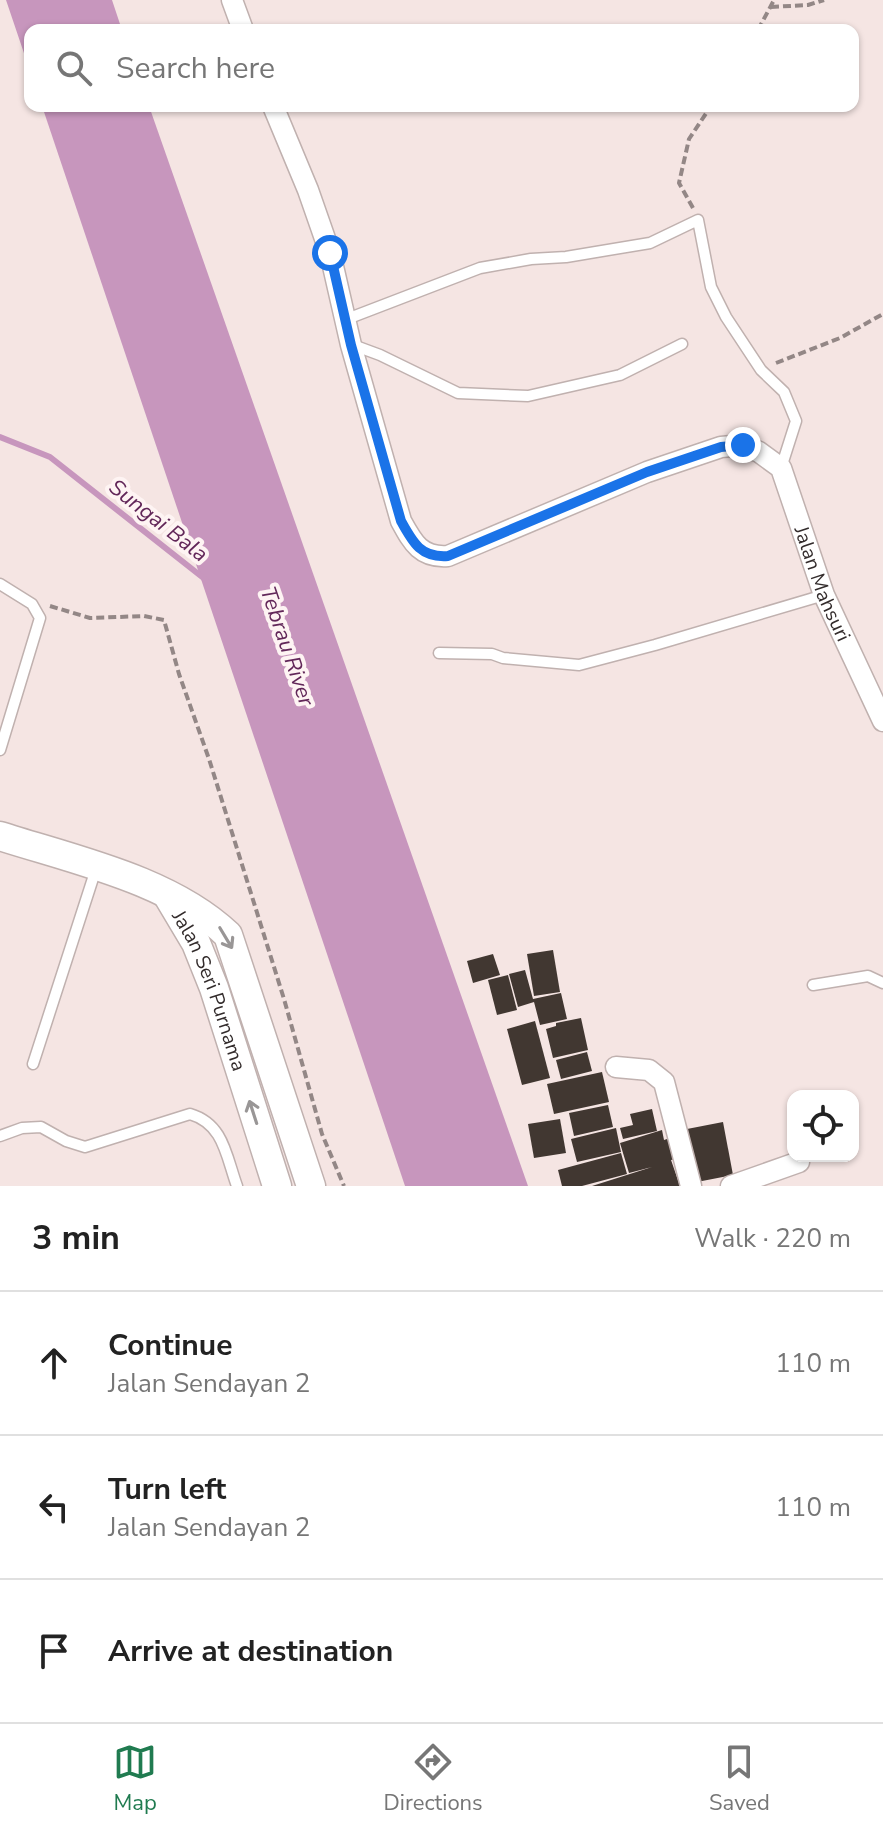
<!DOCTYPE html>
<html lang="en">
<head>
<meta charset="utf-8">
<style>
	body { margin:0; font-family:"Nunito Sans",sans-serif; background:#f2f2f2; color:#222 }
	.controls { position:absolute; right:24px; bottom:24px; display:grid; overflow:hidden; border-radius:16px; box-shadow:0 2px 6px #0004 }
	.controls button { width:72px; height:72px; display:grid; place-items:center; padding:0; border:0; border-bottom:2px solid #e0e0e0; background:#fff; color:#222; font:40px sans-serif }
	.stop { position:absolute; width:24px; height:24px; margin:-18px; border:6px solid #1a73e8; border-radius:50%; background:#fff }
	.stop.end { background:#1a73e8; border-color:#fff; box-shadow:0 2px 8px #0008 }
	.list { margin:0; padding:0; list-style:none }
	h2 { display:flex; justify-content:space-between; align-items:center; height:104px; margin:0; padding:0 32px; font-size:34px }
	h2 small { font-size:26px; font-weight:400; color:#767676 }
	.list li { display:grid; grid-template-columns:52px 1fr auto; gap:24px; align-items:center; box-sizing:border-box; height:144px; padding:0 32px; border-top:2px solid #e0e0e0 }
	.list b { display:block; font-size:30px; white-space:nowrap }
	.list p { margin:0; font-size:26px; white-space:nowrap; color:#767676 }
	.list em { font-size:26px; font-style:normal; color:#767676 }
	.icon { flex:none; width:44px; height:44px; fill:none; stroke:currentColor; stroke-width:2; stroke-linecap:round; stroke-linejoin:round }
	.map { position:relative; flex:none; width:883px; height:1186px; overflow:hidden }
	.search { position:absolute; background:#fff; box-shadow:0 2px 6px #0004; left:24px; right:24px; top:24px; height:88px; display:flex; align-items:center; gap:20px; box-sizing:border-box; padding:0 28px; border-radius:16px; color:#767676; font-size:30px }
	.sheet { height:536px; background:#fff }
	nav { display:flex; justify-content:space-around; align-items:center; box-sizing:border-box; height:112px; border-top:2px solid #e0e0e0; background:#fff; font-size:22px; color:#767676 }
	nav a { display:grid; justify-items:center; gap:4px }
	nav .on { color:#207b50 }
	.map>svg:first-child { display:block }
</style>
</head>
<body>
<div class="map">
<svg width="883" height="1186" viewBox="0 0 883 1186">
	<rect width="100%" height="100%" fill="#f5e5e3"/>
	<g fill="#c796bd">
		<path d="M6 0H112L122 30H30V71Z"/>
		<path d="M42 106H149L528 1186H405Z"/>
	</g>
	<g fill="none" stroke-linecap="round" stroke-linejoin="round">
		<path stroke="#c796bd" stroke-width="6" d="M0 437 50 457 206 580"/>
	</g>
	<g fill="#413731">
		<path d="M553 950 560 992 534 996 527 954Z"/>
		<path d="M493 954 500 975 473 983 467 961Z"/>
		<path d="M525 970 533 999 561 993 567 1019 540 1025 534 1002 518 1007 509 974Z"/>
		<path d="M508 975 517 1010 497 1015 488 980Z"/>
		<path d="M581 1018 588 1050 553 1058 546 1029 556 1026V1023Z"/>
		<path d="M535 1021 550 1078 522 1085 507 1029Z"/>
		<path d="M587 1052 592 1071 561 1079 556 1060Z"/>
		<path d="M602 1072 609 1102 554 1114 547 1084Z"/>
		<path d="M608 1105 613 1127 574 1136 569 1113Z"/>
		<path d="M652 1109 657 1131 623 1139 620 1128 633 1125 630 1114Z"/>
		<path d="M560 1119 566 1153 534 1158 528 1124Z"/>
		<path d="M723 1122 733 1175 697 1182 687 1129Z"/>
		<path d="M616 1128 621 1152 577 1162 571 1139Z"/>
		<path d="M662 1130 664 1140 670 1138 677 1159 671 1160 680 1186H592L652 1167 629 1173 620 1143Z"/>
		<path d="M621 1153 627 1174 582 1186H562L558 1170Z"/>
	</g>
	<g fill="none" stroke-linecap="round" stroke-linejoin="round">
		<defs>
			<g id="lane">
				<path d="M347 319 480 268 531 259 566 257 650 243 698 220 711 287 726 317 761 370 784 392 796 421 781 468"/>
				<path d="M353 345 380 355 458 393 528 396 620 375 682 344"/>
				<path d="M0 584 32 604 40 618 0 750"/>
				<path d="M439 653 492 654 503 658 579 665 655 645 824 595"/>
				<path d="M813 985 868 976 883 983"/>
				<path d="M33 1064 96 869"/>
				<path d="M0 1136 22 1128 41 1127 66 1141 85 1147 190 1114C224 1124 226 1156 237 1186"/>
			</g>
			<g id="street">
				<path d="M232 0 243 30"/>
				<path id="s1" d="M273 106 308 190 330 253 351 345 401 521C413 543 421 558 448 556L647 472 721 447 743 445 759 452 781 468 824 595 883 721"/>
				<path d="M616 1067 649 1070 664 1082 691 1186"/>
				<path d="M731 1186 799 1162"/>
			</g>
			<g id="secondary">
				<path d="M0 836C75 860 170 880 228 935L311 1186"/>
				<path id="s2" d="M168 896 196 943 214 988 277 1186"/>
			</g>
		</defs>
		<use href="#lane" stroke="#c0b1af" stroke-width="13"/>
		<use href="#street" stroke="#c0b1af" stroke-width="23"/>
		<use href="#secondary" stroke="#c0b1af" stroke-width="31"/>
		<g stroke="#938786" stroke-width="4" stroke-dasharray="8 4" stroke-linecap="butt">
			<path d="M771 7 808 5 824 0"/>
			<path d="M758 30 774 0"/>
			<path d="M693 208 679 183 689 139 711 106"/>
			<path d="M776 363 840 338 883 314"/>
			<path d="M50 606 90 618 144 616 164 620 179 674 209 759 284 999 322 1134 344 1186"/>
		</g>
		<use href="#lane" stroke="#fff" stroke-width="10"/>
		<use href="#street" stroke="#fff" stroke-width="20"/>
		<use href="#secondary" stroke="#fff" stroke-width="28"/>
	</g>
	<defs><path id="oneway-shaft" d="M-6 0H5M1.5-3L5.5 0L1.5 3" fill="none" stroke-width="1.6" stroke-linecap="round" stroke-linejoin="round" transform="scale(2)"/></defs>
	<g stroke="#999696">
		<use href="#oneway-shaft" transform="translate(226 938) rotate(59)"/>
		<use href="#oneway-shaft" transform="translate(253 1112) rotate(-108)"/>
	</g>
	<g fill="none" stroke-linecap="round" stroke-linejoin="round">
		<path stroke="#1a73e8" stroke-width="10" d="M330 253 351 345 401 521C413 543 421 558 448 556L647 472 721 447 743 445"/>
	</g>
	<g text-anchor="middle" stroke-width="8" stroke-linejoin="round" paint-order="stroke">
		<g font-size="20" fill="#332c2c" stroke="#fef4f3">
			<text dy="7" stroke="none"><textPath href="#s1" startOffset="982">Jalan Mahsuri</textPath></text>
			<text dy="7" stroke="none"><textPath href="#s2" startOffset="104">Jalan Seri Purnama</textPath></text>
		</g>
		<g font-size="22" font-style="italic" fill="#622759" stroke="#fef4f3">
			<text transform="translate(159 520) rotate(38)" y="8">Sungai Bala</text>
			<text transform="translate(288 646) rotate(71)" y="8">Tebrau River</text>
		</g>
	</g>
</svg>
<div class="controls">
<button><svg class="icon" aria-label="locate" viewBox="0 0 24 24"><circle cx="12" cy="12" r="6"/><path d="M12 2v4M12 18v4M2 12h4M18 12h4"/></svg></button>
</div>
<div class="stop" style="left:330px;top:253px"></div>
<div class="stop end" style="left:743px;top:445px"></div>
<div class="search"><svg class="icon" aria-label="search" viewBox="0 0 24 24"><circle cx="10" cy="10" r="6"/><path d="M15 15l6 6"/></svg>Search here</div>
</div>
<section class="sheet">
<h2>3 min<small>Walk · 220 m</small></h2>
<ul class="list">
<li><svg class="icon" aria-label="ahead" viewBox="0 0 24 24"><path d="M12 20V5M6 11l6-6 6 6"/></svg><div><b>Continue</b><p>Jalan Sendayan 2</p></div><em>110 m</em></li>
<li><svg class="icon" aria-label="left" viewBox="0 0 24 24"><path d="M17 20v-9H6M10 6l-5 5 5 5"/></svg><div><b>Turn left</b><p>Jalan Sendayan 2</p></div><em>110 m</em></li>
<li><svg class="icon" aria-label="arrive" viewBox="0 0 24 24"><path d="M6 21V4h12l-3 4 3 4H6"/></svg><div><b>Arrive at destination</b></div></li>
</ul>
</section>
<nav>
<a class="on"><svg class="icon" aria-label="map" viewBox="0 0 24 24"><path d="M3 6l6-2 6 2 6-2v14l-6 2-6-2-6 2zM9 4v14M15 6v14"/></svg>Map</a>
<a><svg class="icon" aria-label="directions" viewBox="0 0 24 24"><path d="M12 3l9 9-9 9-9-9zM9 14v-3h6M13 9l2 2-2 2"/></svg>Directions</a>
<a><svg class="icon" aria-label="saved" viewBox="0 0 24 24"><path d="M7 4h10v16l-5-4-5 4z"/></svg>Saved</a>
</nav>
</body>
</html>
